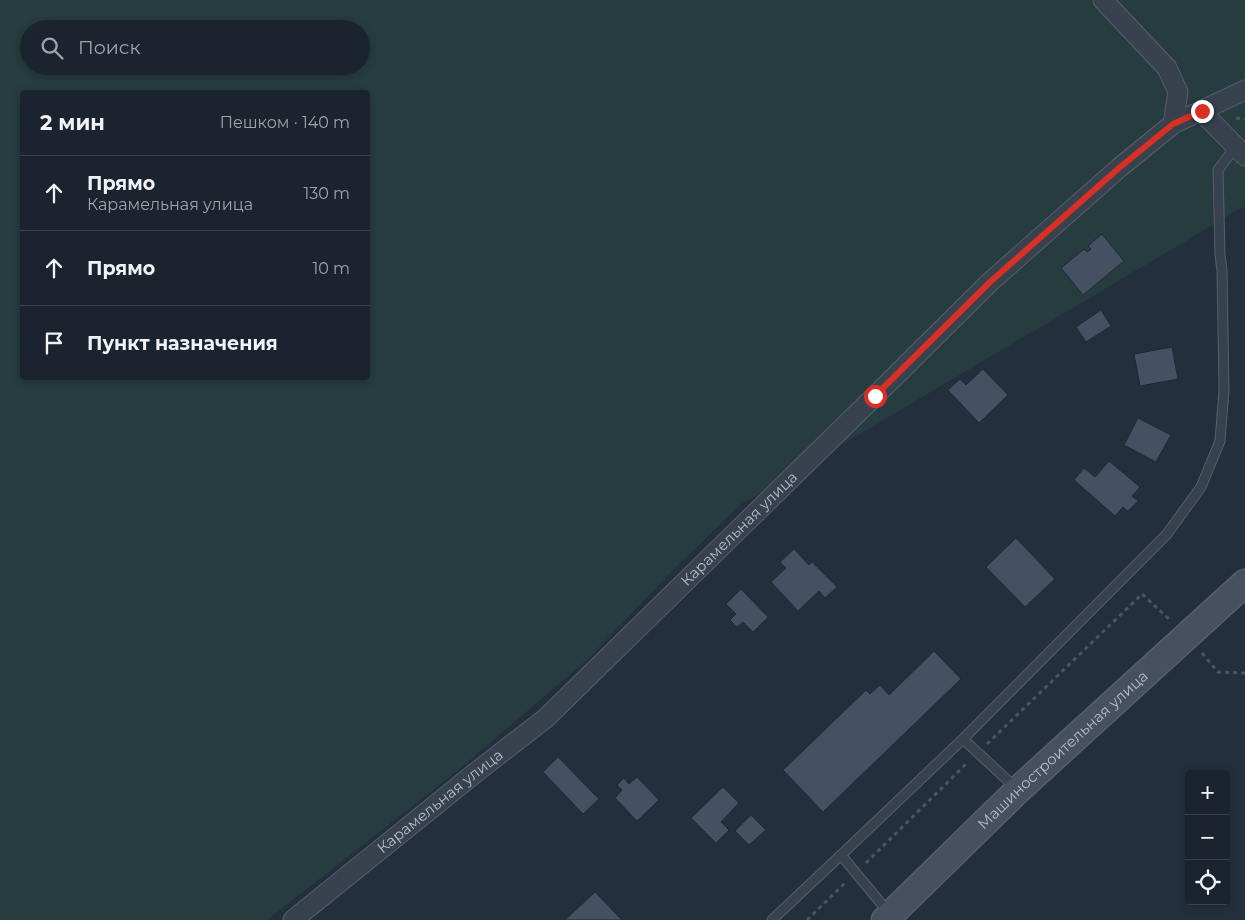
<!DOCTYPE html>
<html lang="ru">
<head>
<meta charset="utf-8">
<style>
	body { margin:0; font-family:Montserrat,sans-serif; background:#282f3a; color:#f1f3f6 }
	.controls { position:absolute; right:15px; bottom:15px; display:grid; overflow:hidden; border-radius:5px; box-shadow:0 2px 8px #0003 }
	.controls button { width:45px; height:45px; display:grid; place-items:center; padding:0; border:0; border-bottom:1px solid #39404a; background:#1b232e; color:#f1f3f6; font:25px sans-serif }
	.stop { position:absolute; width:15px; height:15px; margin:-11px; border:4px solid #d93025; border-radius:50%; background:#fff }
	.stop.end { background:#d93025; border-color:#fff; box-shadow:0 1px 5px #0008 }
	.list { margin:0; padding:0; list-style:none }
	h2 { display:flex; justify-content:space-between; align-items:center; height:65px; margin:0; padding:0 20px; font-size:21px }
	h2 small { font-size:16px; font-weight:400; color:#a0a4aa }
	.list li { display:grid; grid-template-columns:32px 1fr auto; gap:15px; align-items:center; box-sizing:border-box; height:75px; padding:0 20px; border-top:1px solid #39404a }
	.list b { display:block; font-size:19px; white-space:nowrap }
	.list p { margin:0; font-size:16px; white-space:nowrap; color:#a0a4aa }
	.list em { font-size:16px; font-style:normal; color:#a0a4aa }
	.icon { flex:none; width:28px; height:28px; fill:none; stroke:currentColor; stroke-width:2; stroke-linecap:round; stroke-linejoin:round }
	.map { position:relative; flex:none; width:1245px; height:920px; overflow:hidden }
	.search { position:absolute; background:#1b232e; box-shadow:0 2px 8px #0003; left:20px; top:20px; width:350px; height:55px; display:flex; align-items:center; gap:12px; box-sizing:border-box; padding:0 18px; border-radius:28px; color:#a0a4aa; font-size:19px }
	.panel { position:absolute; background:#1b232e; box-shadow:0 2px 8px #0003; left:20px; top:90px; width:350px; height:290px; border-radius:5px }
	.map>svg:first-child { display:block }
</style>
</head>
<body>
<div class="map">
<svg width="1245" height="920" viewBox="0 0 1245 920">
	<rect width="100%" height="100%" fill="#242f3e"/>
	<path fill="#263c3f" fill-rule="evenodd" d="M0 0H1245V206L743 503 672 571 587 660 456 772 267 920H0ZM29 29H361V66H29ZM22 92H368V378H22Z"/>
	<g fill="#455162" stroke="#1f2835">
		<path d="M1102 234 1124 261 1083 295 1061 268 1084 249 1087 252 1091 249 1088 246Z"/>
		<path d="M1101 310 1111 326 1086 342 1076 327Z"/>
		<path d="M1172 347 1178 379 1140 386 1134 354Z"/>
		<path d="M983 369 1008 395 979 423 948 390 960 379 966 385Z"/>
		<path d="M1138 418 1171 435 1156 462 1124 445Z"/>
		<path d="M1109 461 1140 487 1132 496 1138 501 1128 511 1123 507 1115 516 1074 480 1084 468 1095 477Z"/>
		<path d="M1016 538 1055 579 1025 607 986 567Z"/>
		<path d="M794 549 809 565 812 562 837 587 825 598 819 591 798 611 771 582 786 568 780 562Z"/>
		<path d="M741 589 768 617 753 632 743 622 737 627 730 620 736 614 726 604Z"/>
		<path d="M934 651 961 679 823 812 783 770 866 690 870 694 880 685 889 695Z"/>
		<path d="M558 757 599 799 583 814 543 772Z"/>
		<path d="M637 777 659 800 637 821 615 798 622 790 617 785 624 778 629 784Z"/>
		<path d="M723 787 739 803 721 822 729 830 716 843 691 818Z"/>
		<path d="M751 815 766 830 749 845 735 831Z"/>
		<path d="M595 892 622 920H565Z"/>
	</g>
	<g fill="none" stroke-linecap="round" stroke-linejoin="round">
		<defs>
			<g id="lane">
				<path d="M963 739 1167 534 1201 487 1220 441 1224 390 1222 271 1220 254 1218 170 1236 146"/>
				<path d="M889 913 841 855 963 739 1017 789"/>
				<path d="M772 920 841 855"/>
			</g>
			<g id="street">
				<path d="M1103 0 1167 68 1178 92 1173 124"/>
				<path d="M1201 111 1245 156"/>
				<path id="s1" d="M293 920 475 773 546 718 875 396 990 282 1119 168 1173 124 1245 90"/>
			</g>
			<g id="secondary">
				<path id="s2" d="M885 920 1018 790 1245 583"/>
			</g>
		</defs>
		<use href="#lane" stroke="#565f6c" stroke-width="11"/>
		<use href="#street" stroke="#565f6c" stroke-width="21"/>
		<use href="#secondary" stroke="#565f6c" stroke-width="29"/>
		<g stroke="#44595c" stroke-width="3" stroke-dasharray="4 4" stroke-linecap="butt">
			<path d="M1236 118 1245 119"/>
			<path d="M1202 653 1218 672 1245 673"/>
			<path d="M987 744 1142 594 1170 620"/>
			<path d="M866 863 968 762"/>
			<path d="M807 920 845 883"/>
		</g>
		<use href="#lane" stroke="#38414e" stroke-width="9"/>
		<use href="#street" stroke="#38414e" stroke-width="19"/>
		<use href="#secondary" stroke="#465061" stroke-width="26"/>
	</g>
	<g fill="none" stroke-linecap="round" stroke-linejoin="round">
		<path stroke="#d93025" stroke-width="6" d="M875 396 990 282 1119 168 1173 124 1202 111"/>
	</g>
	<g text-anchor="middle" stroke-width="4" stroke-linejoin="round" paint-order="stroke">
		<g font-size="15" fill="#b4bcc9" stroke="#1d2633">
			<text dy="5" stroke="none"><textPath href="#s1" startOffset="594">Карамельная улица</textPath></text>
			<text dy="5" stroke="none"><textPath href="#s2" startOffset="246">Машиностроительная улица</textPath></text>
			<text dy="5" stroke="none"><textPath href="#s1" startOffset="189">Карамельная улица</textPath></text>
		</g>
	</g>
</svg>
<div class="controls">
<button>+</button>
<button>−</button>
<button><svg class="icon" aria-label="locate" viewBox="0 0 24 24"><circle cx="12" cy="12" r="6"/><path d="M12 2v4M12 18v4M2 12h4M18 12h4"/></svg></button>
</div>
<div class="stop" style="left:875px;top:396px"></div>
<div class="stop end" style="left:1202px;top:111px"></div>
<div class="search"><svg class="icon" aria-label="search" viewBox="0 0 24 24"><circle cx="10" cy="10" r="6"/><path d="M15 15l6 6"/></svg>Поиск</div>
<section class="panel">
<h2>2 мин<small>Пешком · 140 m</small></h2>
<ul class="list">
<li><svg class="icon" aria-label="ahead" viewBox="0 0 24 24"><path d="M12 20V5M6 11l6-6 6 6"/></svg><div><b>Прямо</b><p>Карамельная улица</p></div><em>130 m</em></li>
<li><svg class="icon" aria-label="ahead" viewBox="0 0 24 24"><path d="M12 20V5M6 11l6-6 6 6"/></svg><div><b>Прямо</b></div><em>10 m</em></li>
<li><svg class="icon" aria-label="arrive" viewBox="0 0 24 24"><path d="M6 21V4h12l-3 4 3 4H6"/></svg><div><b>Пункт назначения</b></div></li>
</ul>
</section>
</div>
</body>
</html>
